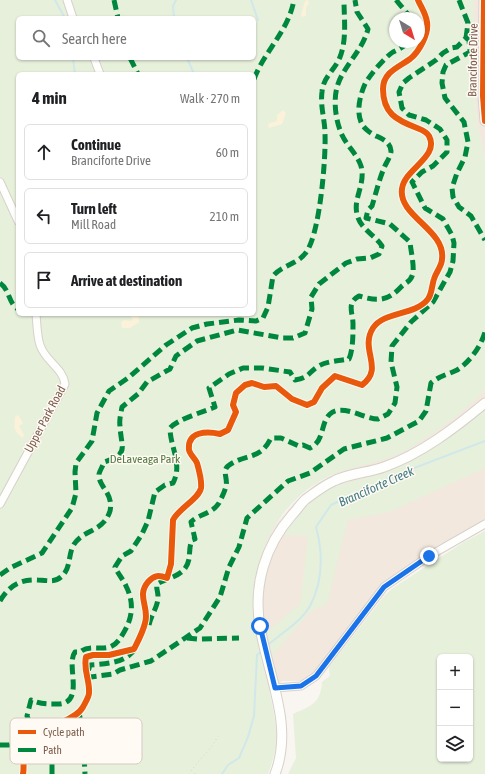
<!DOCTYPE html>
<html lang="en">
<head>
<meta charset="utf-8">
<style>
	body { margin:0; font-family:"Asap Condensed",sans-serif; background:#f2f2f2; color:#202124 }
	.controls { position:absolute; right:12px; bottom:12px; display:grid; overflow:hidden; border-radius:6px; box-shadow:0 1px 3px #0004 }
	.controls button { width:36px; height:36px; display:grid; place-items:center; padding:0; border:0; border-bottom:1px solid #e0e0e0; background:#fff; color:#202124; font:20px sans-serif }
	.compass { position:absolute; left:389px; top:12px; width:36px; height:36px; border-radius:50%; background:#fff; box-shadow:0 1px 3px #0004; rotate:142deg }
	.stop { position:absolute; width:12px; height:12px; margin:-9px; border:3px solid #1a73e8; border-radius:50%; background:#fff }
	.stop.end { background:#1a73e8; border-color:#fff; box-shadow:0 1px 4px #0008 }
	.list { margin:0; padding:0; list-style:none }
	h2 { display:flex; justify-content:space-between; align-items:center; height:52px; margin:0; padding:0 16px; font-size:17px }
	h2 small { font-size:13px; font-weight:400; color:#757577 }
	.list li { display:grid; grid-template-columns:26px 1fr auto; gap:12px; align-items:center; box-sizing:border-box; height:56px; margin:0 8px 8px; padding:0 8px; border:1px solid #e0e0e0; border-radius:6px }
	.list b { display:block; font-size:15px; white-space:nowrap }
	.list p { margin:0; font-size:13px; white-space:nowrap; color:#757577 }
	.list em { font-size:13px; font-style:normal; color:#757577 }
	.icon { flex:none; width:22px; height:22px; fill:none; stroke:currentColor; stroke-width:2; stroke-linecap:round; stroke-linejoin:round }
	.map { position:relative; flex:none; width:485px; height:774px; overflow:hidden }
	.search { position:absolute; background:#fff; box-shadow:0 1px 3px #0004; left:16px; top:16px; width:240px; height:44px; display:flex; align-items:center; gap:10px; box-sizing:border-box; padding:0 14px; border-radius:6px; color:#757577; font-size:15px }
	.panel { position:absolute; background:#fff; box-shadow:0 1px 3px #0004; left:16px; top:72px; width:240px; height:244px; border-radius:6px }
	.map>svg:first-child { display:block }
</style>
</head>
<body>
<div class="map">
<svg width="485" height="774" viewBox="0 0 485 774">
	<rect width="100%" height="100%" fill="#f9f5f0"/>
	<g fill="#f2e8de">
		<path d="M474 0H485V160L477 122 474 90Z"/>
		<path d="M485 390V520L435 547 384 584 353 621 317 670 304 681H282L269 693 255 627 253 604 254 584 259 558 264 543 272 529 294 503 316 484Z"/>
	</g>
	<g fill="#e7f0db" fill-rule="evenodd">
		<path d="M0 0H474V90L477 122 485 159V390C467 410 425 442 400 453 380 463 357 465 337 473 285 493 253 548 253 602 253 636 265 670 272 703 274 715 277 727 277 739 276 751 272 763 268 774H0ZM18 18H254V58H18ZM395 18H419V42H395ZM18 74H254V314H18Z"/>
		<path d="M485 408V468L389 512 348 520 327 604 310 612 272 656 267 632 300 604 308 536 282 535C290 524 298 510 309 501 331 481 356 483 382 473 419 459 456 435 485 408Z"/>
		<path d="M485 531V774H288L296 758 293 714C311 706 321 703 322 682L330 676 329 667 385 595 393 588 464 542ZM440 657H470V759H440Z"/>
	</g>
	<g fill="#fbf2d9">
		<path d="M308 0 309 3 306 8V16L302 17 301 15 305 1Z"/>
		<path d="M283 110 286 113 282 124 269 128 268 124 277 121V115Z"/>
		<path d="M130 314H138L139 322 130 328H122L121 323 124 320 131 321 133 320Z"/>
		<path d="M18 415 23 423 19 426 24 435 23 438C14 431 14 430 15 417Z"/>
	</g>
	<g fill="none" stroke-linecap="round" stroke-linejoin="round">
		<g stroke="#d0e8ea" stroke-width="2">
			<path d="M55 0 65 18"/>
			<path d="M251 0 258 20"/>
			<path d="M174 18 173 6 176 0"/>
			<path d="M73 58 75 74"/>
			<path d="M187 58 194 74"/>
			<path d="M267 646C281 633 301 622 310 606 323 581 323 553 316 527L331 505 388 478 485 441"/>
			<path d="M222 774 228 765 239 758 248 737 254 716 257 655 263 650"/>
		</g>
		<defs>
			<g id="minor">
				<path d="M67 0 73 18"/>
				<path d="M94 58 100 74"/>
				<path d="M0 182 18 221"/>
				<path d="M0 504 65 384C63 368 45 361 40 345 37 336 37 324 36 314"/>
				<path d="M275 688 301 686 316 676 384 587 429 556 485 524"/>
			</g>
			<g id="tertiary">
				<path d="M484 0 483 96 485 121"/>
				<path d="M275 774C294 725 268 676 260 627 253 585 265 546 292 515 297 510 301 503 306 499 314 493 325 485 334 481 349 473 368 473 384 467 421 454 455 428 485 403"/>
			</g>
		</defs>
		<use href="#minor" stroke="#d7d1cb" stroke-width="9"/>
		<use href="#tertiary" stroke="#d7d1cb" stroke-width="11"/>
		<g stroke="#dcd5d0" stroke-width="1" stroke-dasharray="1 3" stroke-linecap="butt">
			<path d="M191 771C200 758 211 750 218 736"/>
			<path d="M195 773V774"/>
		</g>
		<use href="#minor" stroke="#fefefd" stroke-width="7"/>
		<use href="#tertiary" stroke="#fefefd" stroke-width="9"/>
		<g stroke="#00873e" stroke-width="5" stroke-dasharray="10 5" stroke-linecap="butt">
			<path d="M114 0 118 18"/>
			<path d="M396 0 411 18"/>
			<path d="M459 0 468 23 466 38"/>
			<path d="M130 58 138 74"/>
			<path d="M254 79C265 50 288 32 294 0"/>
			<path d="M0 283C10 290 8 303 18 309"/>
			<path d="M0 575 10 568 42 553 72 508 76 493 75 472 76 463 92 441 97 413 109 391 128 378 166 345 192 328 207 324 239 320 256 321 263 318 268 307 273 276C283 264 298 265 307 251 320 231 326 158 325 134 325 120 320 106 322 92 323 77 335 70 340 57 347 39 344 19 344 0"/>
			<path d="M0 601C9 586 20 579 38 580 47 580 54 583 61 577 71 569 68 556 73 546 82 529 103 533 110 511 114 493 98 487 99 474 100 470 103 466 104 462 130 454 121 448 120 426 119 420 121 413 122 407L138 394 147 382 170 369 176 356 197 341 237 330 283 338H293L305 333 312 309 311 297 319 284 346 263 357 259 370 258 379 254 382 246C374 234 360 229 357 214 353 198 366 184 361 166 357 154 347 146 342 135 336 122 333 102 337 87 343 66 362 52 368 29L357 12 355 0"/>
			<path d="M149 625C151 615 158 607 158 597 158 591 156 589 157 584 169 577 186 576 189 559 190 553 189 547 192 540L195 539 191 522C197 515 212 514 219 503 221 499 225 491 226 486 228 479 222 471 228 466 245 453 260 461 271 438H281L299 446 303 445 310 448C325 441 320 423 330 414 342 403 364 419 378 419L388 414 395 403 397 387 391 362 392 346 411 322 433 302 450 272 453 261 454 243 452 235 443 219 425 208 412 182 422 172 433 166 447 152V140L440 129 426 120 409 115 402 108 399 92 403 83 409 78 436 60 443 53 451 48 457 47 466 38 469 40 470 52 446 65 443 72 442 83 445 98 464 122 468 142 465 157 457 173 452 188 453 197 459 207 471 216 485 240"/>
			<path d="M187 638 198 639 239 638"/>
			<path d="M135 649C126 663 105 664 90 665L87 675 91 677 113 674 120 670 151 661 200 628 220 597 229 567 239 547 247 518 288 481 310 473 344 449 387 438 419 421 426 411 431 383C441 375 447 375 457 370 470 362 481 346 485 332"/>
			<path d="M79 712 83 735 85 774"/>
			<path d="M0 745H9L27 738 32 728 27 716 31 700C41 704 46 704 55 704 87 706 65 665 75 652H80C88 645 100 650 110 647 117 644 120 639 124 632 133 617 134 602 126 586 123 579 118 574 115 567L122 556 131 551 142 534 148 521 155 492 165 485 173 483C183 464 170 447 170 428 178 419 203 412 215 407L209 388 229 374 243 368H262L290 372 295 380C310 377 307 374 317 367 326 361 338 361 349 359 353 350 353 335 353 324 353 313 346 303 359 296 377 301 387 302 401 287 406 282 411 282 413 273 414 264 411 252 410 242L390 224 366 218 368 210 372 206C376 193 379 180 384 168 386 163 391 156 391 151 390 138 375 138 367 130 354 120 359 97 365 84 369 76 385 57 393 52 399 49 403 48 408 42"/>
			<path d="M52 774V763L63 745 62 722"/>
		</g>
		<defs>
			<g id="cycleway">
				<path d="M484 0 483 96 485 121"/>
				<path d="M23 774C24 770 23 766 24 762 27 754 51 727 58 724 66 720 78 716 83 707 85 703 89 697 89 693 90 680 83 670 86 657L93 655H109L134 649C138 641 143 632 145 623 150 608 136 596 148 582 154 575 159 575 167 578L171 564 173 520C179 508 199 499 201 488 202 481 199 470 197 463 195 458 190 455 189 450 187 431 207 431 220 434L228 430 236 412 233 405 236 393 245 385 252 383 264 387 276 386 292 399 307 405 314 402 322 388 335 376 362 385C385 368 359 350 373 328 384 311 415 316 428 299 432 294 432 284 434 279 436 272 442 266 442 259 446 230 398 216 402 189 404 169 440 157 429 136 426 131 422 130 417 128 396 120 383 113 383 89 383 72 399 67 410 59 419 52 429 34 427 22 426 14 421 7 418 0"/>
			</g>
		</defs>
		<use href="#cycleway" stroke="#fffaf3" stroke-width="8"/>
		<use href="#cycleway" stroke="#e8590c" stroke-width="6"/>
	</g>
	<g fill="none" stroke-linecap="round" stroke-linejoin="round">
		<path stroke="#1a73e8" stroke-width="5" d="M260 626 275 688 301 686 316 676 384 587 429 556"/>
	</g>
	<g text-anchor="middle" stroke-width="3" stroke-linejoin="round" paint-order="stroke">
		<g font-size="12" fill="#7a5c4d" stroke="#fffaf3">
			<text transform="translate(473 60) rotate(-89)" y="4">Branciforte Drive</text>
			<text transform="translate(45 419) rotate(-62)" y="4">Upper Park Road</text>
		</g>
		<g font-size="12" fill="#537a41" stroke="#fffaf3">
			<text x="145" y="463">DeLaveaga Park</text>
		</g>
		<g font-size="13" font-style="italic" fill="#437c86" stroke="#fffaf3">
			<text transform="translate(376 486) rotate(-24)" y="5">Branciforte Creek</text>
		</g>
	</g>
	<rect x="10" y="718" width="132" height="46" rx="6" fill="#fffaf3" stroke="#d7cbc1" stroke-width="1"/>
	<rect x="18" y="730" width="18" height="4" fill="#e8590c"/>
	<rect x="18" y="748" width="18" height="4" fill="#00873e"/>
	<g font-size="11" fill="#7a5c4d">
		<text x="43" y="736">Cycle path</text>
		<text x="43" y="754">Path</text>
	</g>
</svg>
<div class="controls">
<button>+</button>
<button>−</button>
<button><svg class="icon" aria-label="layers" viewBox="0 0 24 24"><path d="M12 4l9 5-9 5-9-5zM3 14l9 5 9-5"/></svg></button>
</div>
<svg class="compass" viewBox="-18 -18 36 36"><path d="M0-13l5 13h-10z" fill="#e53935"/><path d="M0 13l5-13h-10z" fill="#757577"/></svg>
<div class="stop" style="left:260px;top:626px"></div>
<div class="stop end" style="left:429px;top:556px"></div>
<div class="search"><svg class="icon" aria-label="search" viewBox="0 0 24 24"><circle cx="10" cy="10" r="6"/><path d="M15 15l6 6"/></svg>Search here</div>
<section class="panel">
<h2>4 min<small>Walk · 270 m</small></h2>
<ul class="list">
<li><svg class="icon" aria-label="ahead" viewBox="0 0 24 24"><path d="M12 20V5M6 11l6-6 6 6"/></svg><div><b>Continue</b><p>Branciforte Drive</p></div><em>60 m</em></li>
<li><svg class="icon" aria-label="left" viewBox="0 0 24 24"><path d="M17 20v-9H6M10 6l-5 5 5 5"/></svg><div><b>Turn left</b><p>Mill Road</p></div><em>210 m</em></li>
<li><svg class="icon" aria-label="arrive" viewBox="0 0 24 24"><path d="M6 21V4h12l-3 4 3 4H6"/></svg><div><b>Arrive at destination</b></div></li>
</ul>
</section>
</div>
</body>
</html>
